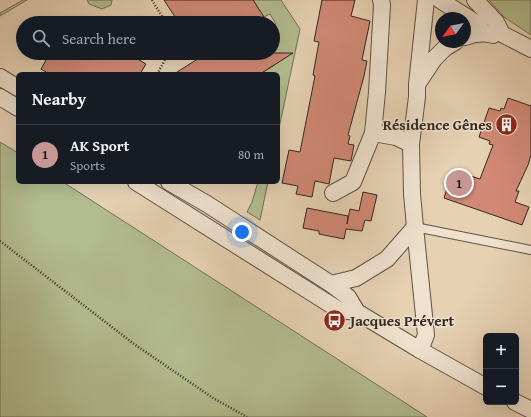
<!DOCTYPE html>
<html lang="en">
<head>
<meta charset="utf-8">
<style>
	body { margin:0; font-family:"Gentium Book Plus",serif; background:#242831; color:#f1f3f6 }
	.controls { position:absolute; right:12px; bottom:12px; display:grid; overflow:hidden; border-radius:6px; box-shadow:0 4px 16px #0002 }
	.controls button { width:36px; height:36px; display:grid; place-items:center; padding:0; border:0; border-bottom:1px solid #363941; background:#171b24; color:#f1f3f6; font:20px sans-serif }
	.compass { position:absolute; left:435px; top:12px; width:36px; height:36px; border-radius:50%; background:#171b24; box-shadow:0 4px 16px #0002; rotate:237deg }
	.you { position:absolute; left:242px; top:232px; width:14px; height:14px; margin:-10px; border:3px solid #fff; border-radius:50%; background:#1a73e8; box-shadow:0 0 0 6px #1a73e833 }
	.badge { display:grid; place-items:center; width:26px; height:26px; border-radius:50%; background:#c59692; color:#111; font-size:13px; font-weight:700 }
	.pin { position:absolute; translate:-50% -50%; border:2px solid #fff; box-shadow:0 1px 4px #0006 }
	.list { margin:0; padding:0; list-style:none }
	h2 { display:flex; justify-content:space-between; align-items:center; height:52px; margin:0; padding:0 16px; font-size:17px }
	h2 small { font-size:13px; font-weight:400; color:#9ea1a6 }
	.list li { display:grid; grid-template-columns:26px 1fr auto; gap:12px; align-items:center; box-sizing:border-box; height:60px; padding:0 16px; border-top:1px solid #363941 }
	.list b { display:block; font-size:15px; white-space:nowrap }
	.list p { margin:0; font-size:13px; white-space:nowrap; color:#9ea1a6 }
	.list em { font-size:13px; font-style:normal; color:#9ea1a6 }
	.icon { flex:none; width:22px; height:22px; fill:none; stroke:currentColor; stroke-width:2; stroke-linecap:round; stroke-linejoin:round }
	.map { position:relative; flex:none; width:531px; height:417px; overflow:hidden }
	.search { position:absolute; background:#171b24; box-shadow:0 4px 16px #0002; left:16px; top:16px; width:264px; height:44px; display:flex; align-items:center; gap:10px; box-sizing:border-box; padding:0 14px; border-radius:22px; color:#9ea1a6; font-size:15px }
	.panel { position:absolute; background:#171b24; box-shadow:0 4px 16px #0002; left:16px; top:72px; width:264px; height:112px; border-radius:6px }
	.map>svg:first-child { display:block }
</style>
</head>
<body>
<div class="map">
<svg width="531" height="417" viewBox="0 0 531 417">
	<rect width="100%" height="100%" fill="#e6d1b3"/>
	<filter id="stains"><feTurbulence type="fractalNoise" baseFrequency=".005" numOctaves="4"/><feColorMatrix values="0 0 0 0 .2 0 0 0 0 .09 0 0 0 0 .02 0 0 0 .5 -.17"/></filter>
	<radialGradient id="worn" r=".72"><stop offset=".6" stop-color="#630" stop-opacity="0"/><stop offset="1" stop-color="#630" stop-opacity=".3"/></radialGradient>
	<g fill="#b2bc8f" stroke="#727258">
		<path d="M23 0H27L0 16V13Z"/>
		<path d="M87 0H112L111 5 102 9 89 4Z"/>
		<path d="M253 0H281L300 29 278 133V74H260L279 62 273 52V26L276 24 270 14 264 17Z"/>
		<path d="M489 0H531V35L504 17Z"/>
		<path d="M0 142 18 153V182H63L427 417H0Z"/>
		<path d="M258 182H268L260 220 247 212 252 202Z"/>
	</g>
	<g fill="#d18976" stroke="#332720">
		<path d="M164 0H253L264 17 255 23H179Z"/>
		<path d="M322 0H355L351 16 370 21 362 60 367 61 364 76 348 135 350 136 348 144 354 145 351 161 334 158 329 184 315 181 312 197 296 194 298 186 282 183 289 150 300 152 315 76 313 75 319 42 314 41Z"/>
		<path d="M50 53H128L146 64 140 74H49L41 69Z"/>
		<path d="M207 53H293L260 74H174Z"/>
		<path d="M508 98 531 106V155L528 165 516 191H519L515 202 529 207 522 225 444 198 453 170 480 179 493 145 489 144 490 141 479 137 489 108 500 111 501 108 504 109Z"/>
		<path d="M363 192 377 195 371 221 365 220 362 231 346 229 344 239 319 234V231L303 228 307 208 348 216 347 224 350 209 359 211Z"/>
	</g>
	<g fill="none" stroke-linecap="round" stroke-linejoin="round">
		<defs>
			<path id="service" d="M415 227 531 250"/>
			<g id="minor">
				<path d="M440 0 476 23 484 33"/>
				<path d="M475 0 496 22 502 34 531 49"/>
				<path d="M465 37C475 33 483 32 493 35"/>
				<path d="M0 77 18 88"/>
				<path d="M418 83 434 59 445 48 455 42"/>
				<path d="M0 97 18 108"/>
				<path d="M373 133 396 137 411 144"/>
				<path d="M136 182 339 310 357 312 420 350 486 387"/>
				<path d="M169 182 207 204 331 284 348 297 357 312"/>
				<path d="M333 193 353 182 373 133 377 92 382 5 381 0"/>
				<path d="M331 284 356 278 387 259 415 227"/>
				<path d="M420 350 426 335 415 227 412 194 411 144 417 97V84L426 0"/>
				<path d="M515 402 531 410"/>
			</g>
		</defs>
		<use href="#service" stroke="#605245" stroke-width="10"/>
		<use href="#minor" stroke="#605245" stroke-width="18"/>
		<g stroke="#332720" stroke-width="2.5" stroke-dasharray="1 2" stroke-linecap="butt">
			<path d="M152 0 166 23"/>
			<path d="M157 74 169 53"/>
			<path d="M0 241 134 344 213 398 247 417"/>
		</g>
		<use href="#service" stroke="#efe1ce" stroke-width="8"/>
		<use href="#minor" stroke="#efe1ce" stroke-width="16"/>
	</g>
	<defs>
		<symbol id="building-disc" viewBox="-11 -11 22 22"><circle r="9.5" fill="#8f2418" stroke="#efe1ce"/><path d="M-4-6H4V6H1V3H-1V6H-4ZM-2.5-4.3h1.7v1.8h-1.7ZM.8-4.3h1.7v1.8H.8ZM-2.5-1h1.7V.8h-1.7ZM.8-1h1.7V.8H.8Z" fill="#fff"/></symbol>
		<symbol id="bus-disc" viewBox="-11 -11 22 22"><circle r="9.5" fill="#8f2418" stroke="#efe1ce"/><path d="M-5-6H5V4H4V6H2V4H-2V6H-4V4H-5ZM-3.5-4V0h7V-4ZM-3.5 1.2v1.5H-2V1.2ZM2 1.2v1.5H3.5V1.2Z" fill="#fff"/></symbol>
	</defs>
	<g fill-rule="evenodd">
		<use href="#building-disc" x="494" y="112" width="25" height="25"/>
		<use href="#bus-disc" x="322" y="308" width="25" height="25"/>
	</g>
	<g text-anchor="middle" stroke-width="3" stroke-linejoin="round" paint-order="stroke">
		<g font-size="15" font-weight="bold" fill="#332720" stroke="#efe1ce" text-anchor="end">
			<text x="492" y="130">Résidence Gênes</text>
			<text x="350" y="326" text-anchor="start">Jacques Prévert</text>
		</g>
	</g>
	<rect width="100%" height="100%" filter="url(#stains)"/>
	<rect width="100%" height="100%" fill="url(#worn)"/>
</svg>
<div class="controls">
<button>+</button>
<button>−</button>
</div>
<svg class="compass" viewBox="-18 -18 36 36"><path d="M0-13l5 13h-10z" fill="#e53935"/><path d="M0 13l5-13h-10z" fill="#9ea1a6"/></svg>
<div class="you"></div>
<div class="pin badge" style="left:459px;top:183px">1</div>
<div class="search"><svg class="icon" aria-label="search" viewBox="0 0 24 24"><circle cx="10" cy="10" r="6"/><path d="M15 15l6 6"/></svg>Search here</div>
<section class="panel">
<h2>Nearby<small></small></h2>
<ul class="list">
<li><span class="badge">1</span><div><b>AK Sport</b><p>Sports</p></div><em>80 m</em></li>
</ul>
</section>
</div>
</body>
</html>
